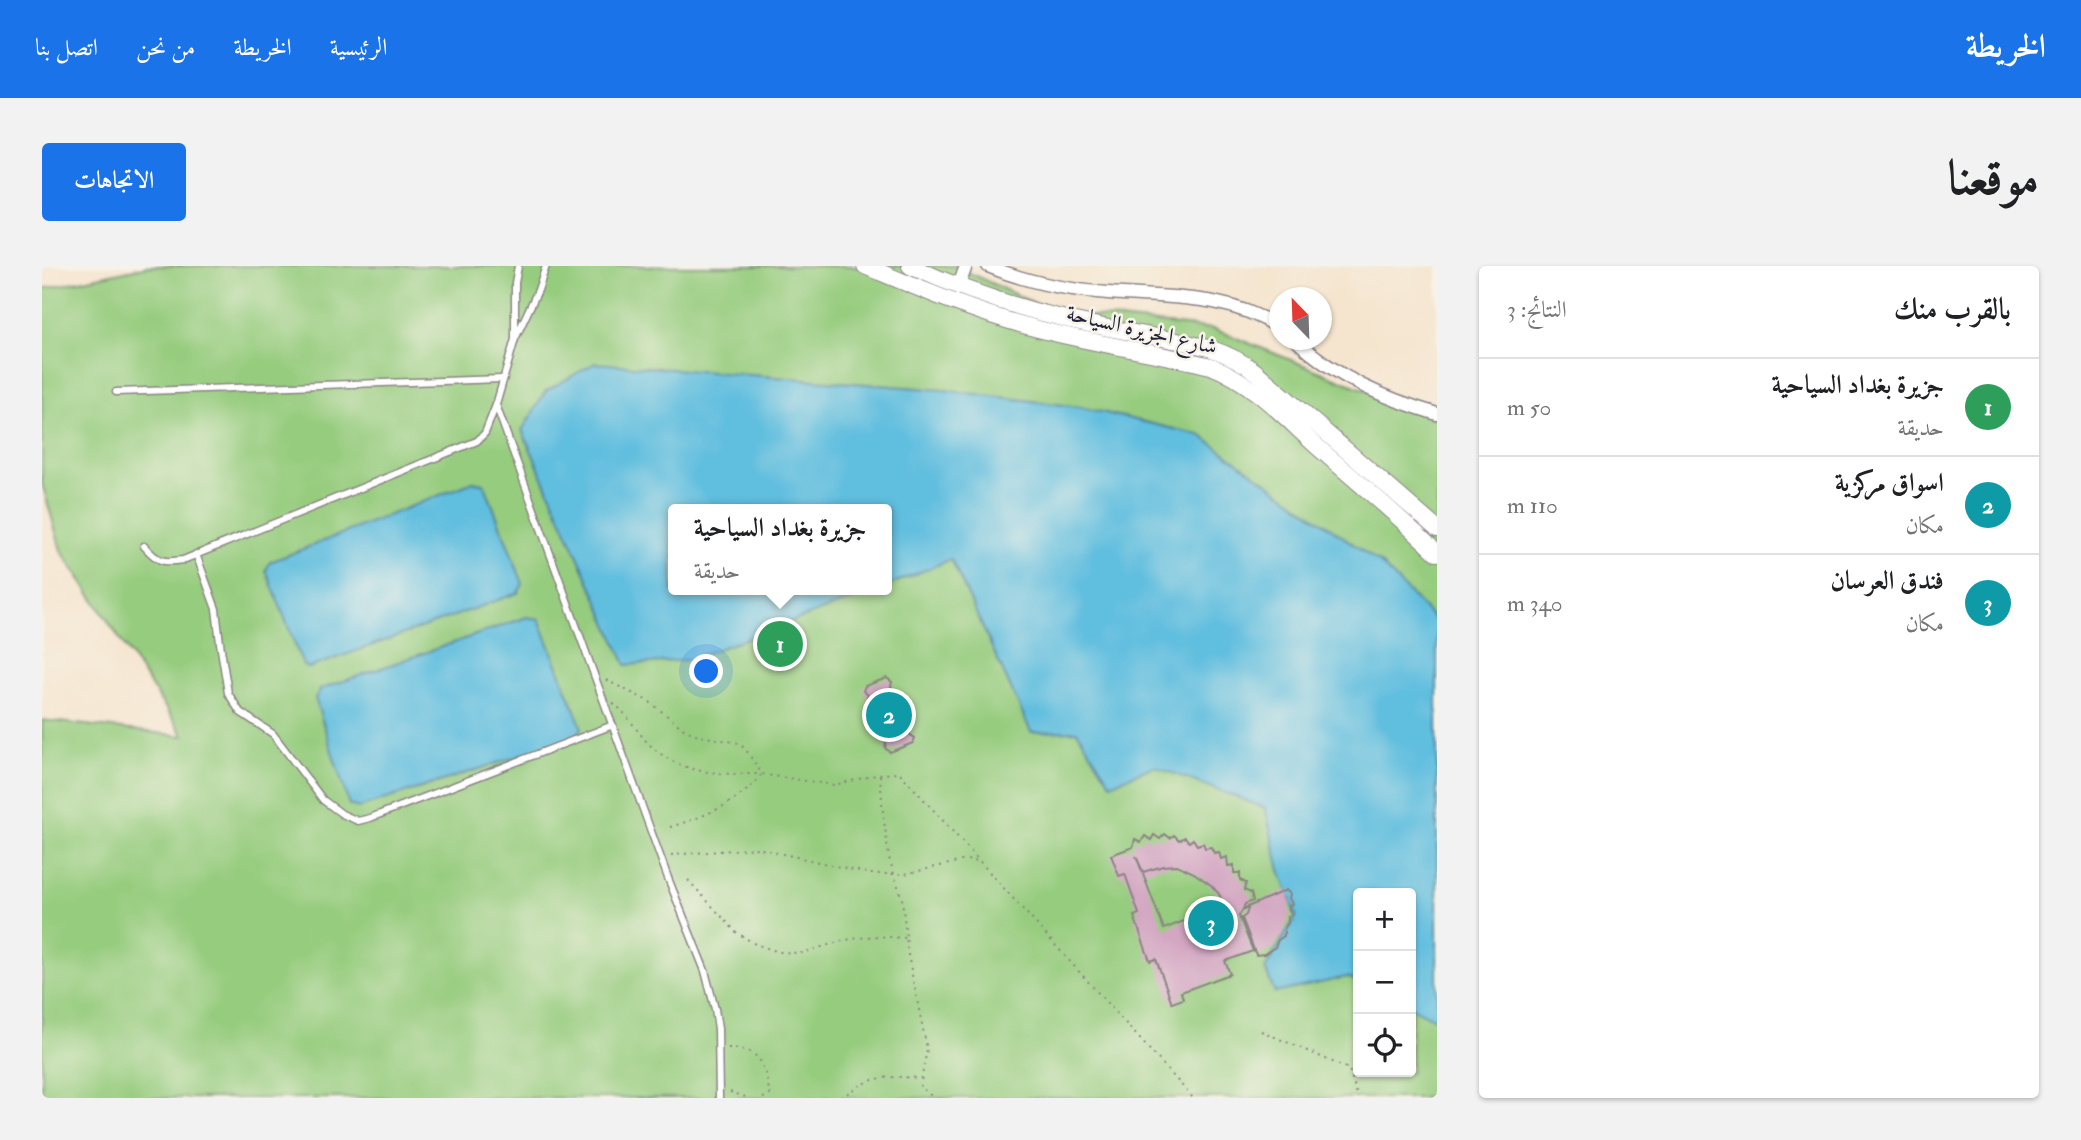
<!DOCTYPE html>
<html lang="ar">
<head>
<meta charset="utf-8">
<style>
	body { margin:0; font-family:"IM FELL Double Pica",Amiri,serif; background:#f2f2f2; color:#202124; direction:rtl }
	.controls { position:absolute; right:21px; bottom:21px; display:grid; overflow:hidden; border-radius:7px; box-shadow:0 2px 5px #0004 }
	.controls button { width:63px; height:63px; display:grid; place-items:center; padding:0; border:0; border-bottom:2px solid #e0e0e0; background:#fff; color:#202124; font:35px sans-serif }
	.compass { position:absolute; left:1227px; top:21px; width:63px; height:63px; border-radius:50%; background:#fff; box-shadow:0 2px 5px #0004; rotate:337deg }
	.you { position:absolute; left:665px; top:406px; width:24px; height:24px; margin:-18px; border:5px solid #fff; border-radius:50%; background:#1a73e8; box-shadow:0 0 0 10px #1a73e833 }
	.badge { display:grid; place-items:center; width:46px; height:46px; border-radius:50%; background:#1a73e8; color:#fff; font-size:23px; font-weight:700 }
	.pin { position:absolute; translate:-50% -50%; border:4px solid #fff; box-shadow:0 2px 7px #0006 }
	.popup { position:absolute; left:626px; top:238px; width:224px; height:91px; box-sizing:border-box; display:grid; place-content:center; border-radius:7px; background:#fff; filter:drop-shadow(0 2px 5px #0005); font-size:23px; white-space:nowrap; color:#757577 }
	.popup b { font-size:26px; color:#202124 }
	.popup::after { content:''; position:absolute; left:50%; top:100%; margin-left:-14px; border:14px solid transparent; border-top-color:#fff }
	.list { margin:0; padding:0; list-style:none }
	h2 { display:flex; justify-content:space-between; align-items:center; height:91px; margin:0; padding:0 28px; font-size:30px }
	h2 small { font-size:23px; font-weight:400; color:#757577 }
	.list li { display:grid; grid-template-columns:46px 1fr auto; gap:21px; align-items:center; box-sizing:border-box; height:98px; padding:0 28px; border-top:2px solid #e0e0e0 }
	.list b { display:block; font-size:26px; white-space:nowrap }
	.list p { margin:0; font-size:23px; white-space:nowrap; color:#757577 }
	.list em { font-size:23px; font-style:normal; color:#757577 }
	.icon { flex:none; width:38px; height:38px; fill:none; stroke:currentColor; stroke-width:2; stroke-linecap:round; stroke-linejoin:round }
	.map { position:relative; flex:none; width:1395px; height:832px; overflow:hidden; direction:ltr; border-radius:7px }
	header { display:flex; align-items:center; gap:42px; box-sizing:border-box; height:98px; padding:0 35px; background:#1a73e8; color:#fff }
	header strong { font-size:33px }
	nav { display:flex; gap:38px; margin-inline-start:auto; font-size:24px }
	.intro { display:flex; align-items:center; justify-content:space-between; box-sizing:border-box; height:168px; padding:0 42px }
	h1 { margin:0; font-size:49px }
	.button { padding:18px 32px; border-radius:7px; background:#1a73e8; color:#fff; font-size:24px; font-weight:700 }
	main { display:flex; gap:42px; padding:0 42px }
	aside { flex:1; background:#fff; border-radius:7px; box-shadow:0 2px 5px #0004 }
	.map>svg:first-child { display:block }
</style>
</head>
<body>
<header>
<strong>الخريطة</strong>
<nav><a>الرئيسية</a><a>الخريطة</a><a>من نحن</a><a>اتصل بنا</a></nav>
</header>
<div class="intro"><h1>موقعنا</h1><a class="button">الاتجاهات</a></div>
<main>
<aside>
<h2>بالقرب منك<small>النتائج: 3</small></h2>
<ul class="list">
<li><span class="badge" style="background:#2e9e5b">1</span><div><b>جزيرة بغداد السياحية</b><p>حديقة</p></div><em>50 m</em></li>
<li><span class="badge" style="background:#0f9aa8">2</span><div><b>اسواق مركزية</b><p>مكان</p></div><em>110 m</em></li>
<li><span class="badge" style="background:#0f9aa8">3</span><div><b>فندق العرسان</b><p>مكان</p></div><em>340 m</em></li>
</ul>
</aside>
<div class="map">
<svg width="1395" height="832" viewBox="0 0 1395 832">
	<rect width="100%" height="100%" fill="#f7f3e8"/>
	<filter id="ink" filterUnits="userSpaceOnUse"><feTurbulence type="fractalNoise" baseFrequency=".0143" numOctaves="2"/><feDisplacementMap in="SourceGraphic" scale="14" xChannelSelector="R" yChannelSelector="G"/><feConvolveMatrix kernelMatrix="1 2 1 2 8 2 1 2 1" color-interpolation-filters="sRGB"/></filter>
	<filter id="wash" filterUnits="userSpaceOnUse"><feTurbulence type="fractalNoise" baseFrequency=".00686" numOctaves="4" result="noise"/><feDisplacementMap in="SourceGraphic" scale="28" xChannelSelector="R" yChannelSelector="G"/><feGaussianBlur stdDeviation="1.57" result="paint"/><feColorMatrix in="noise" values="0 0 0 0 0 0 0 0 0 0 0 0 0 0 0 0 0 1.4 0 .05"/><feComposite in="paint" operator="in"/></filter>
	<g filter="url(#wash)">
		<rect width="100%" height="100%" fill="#f5e5cf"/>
		<path fill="#96cc7e" stroke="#5c775c" stroke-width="2" fill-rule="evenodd" d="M106 0H913L1010 46 1172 63 1395 153V832H0V454L142 470 19 284 0 217V23ZM631 243H845V324H631ZM1316 627H1369V806H1316Z"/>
		<g fill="#60bedf" stroke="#41708d" stroke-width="2">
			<path d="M553 97 902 124 1038 141 1158 169 1338 297 1395 356V754L1369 741V627H1316V716L1305 711 1233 727 1223 703 1254 650 1238 604 1223 542 1112 500 1069 518 1035 465 989 466 909 293 845 320V243H631V324H836L646 394 584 399 480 164 504 125Z"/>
			<path d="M431 216 442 217 481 318 476 327 267 402 261 399 224 304 228 296Z"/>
			<path d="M485 351 497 353 540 462 533 472 317 542 307 539 273 432 279 423Z"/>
		</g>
		<g id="blocks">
			<g fill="#d3a6c2" fill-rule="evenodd">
				<path d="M845 412 850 416 849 421 854 425 853 431 858 434 856 441 862 444 860 449 866 453 864 458 869 462 867 468 873 472 871 477 848 486 843 482 844 476 839 473 841 466 835 463 837 457 832 453 834 448 828 444 830 439 824 435 826 429 821 425 823 420Z"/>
				<path d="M1123 568 1128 572 1132 569 1137 574 1143 571 1147 576 1151 573 1155 579 1161 577 1163 582 1169 581 1172 587 1177 586 1179 593 1185 591 1186 600 1192 599V607H1198V614L1204 617 1202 624 1209 627 1211 635 1203 638 1201 643 1244 624 1248 628 1247 632 1250 638 1246 642 1250 648 1246 651V657L1242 663V670L1236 674 1233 681 1222 688 1214 689 1200 652 1204 649 1206 643H1201L1197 650 1211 685 1183 695 1188 708 1139 726 1141 733 1130 737 1114 693 1108 695 1092 650 1097 648 1083 608 1077 610 1069 589 1091 581 1093 573 1099 576 1103 570 1109 574 1112 569 1118 573ZM1094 590 1101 606 1121 600 1135 599 1152 607 1169 619 1177 628 1182 639 1122 663Z"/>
			</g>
		</g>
	</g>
	<g filter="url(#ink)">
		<use href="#blocks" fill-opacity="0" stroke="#8c8485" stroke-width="2"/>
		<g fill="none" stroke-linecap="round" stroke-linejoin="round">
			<defs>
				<g id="service">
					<path d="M473 71V17L476 0"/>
					<path d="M74 126 460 113"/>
					<path d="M454 139 626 612 663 705 673 743 676 763 677 832"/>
					<path d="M102 280C116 296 121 297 141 294L435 175 443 167 454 139 473 73 496 24 504 0"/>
					<path d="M154 288 174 343 178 377 186 427 198 446 231 468 281 534 300 548 316 555 328 552 571 459"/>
				</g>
				<g id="minor">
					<path d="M946 0C984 16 1025 24 1066 27 1128 32 1183 27 1238 62"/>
					<path d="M916 22 924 0"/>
					<path d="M1254 74C1294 112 1342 132 1395 148"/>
				</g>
				<g id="secondary">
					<path d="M823 0C876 22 929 45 985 60 1045 77 1108 85 1169 100 1213 117 1245 154 1279 184 1318 218 1358 251 1395 287"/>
					<path d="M868 0C917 22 967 40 1020 52 1053 60 1087 66 1120 72 1157 79 1183 83 1214 106L1395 263"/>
				</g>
			</defs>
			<use href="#service" stroke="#8c8485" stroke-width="9"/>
			<use href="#minor" stroke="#8c8485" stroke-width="15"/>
			<use href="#secondary" stroke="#8c8485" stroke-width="18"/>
			<g stroke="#8c8485" stroke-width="2" stroke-dasharray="2 5" stroke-linecap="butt">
				<path d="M564 414 608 436 643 464 659 470 697 477 704 484 720 508 724 509 792 519 838 508 858 507 1151 832"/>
				<path d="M571 437C586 448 594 465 607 478 640 510 677 508 720 508"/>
				<path d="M838 509 841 547 847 592 860 633 866 689 885 783 878 821 892 832"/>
				<path d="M628 561C661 551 698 537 719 509"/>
				<path d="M629 589 715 582 829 608H863L924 594 936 595"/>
				<path d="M646 614 694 666 713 678 737 686 760 687 803 674 831 670 864 672"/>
				<path d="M1219 765 1307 803 1316 832"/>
				<path d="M686 782C724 783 721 802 729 832"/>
				<path d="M688 826 707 832"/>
				<path d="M721 832 727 830"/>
				<path d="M799 832C830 809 842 810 879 812"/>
			</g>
			<use href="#service" stroke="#fff" stroke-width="6"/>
			<use href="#minor" stroke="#fff" stroke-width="12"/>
			<use href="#secondary" stroke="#fff" stroke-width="16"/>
		</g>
	</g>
	<g text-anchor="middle" stroke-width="5" stroke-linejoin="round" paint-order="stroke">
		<g font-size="23" fill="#22223b" stroke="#f7f3e8">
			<text transform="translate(1100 63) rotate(13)" y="8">شارع الجزيرة السياحة</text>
		</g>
	</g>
</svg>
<div class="controls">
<button>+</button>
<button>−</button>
<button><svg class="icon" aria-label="locate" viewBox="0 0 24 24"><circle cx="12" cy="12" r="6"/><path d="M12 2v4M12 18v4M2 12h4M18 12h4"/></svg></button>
</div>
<svg class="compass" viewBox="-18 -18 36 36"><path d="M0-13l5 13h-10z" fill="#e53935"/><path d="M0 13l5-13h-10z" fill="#757577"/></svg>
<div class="you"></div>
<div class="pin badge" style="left:738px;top:378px;background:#2e9e5b">1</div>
<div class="popup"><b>جزيرة بغداد السياحية</b>حديقة</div>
<div class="pin badge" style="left:847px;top:449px;background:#0f9aa8">2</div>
<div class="pin badge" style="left:1169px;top:657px;background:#0f9aa8">3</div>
</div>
</main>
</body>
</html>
